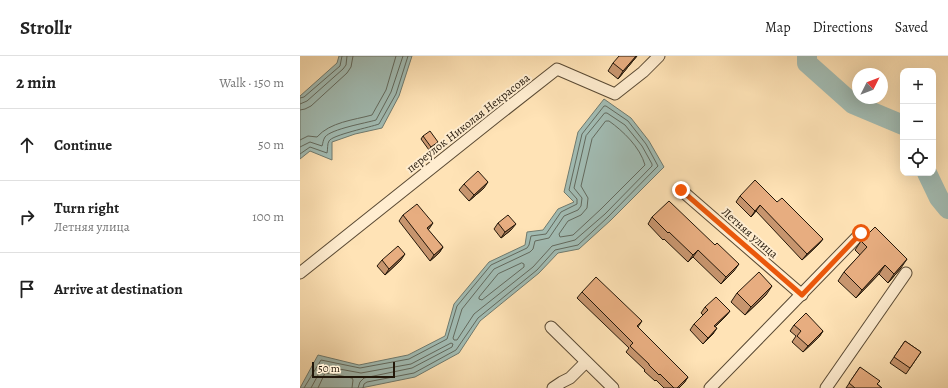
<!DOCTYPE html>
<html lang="en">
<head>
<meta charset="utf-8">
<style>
	body { margin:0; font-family:Alegreya,serif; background:#f6f6f6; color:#222 }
	.controls { position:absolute; right:12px; top:12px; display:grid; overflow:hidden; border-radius:8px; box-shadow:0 4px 16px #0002 }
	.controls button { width:36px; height:36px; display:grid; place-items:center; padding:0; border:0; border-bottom:1px solid #e0e0e0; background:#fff; color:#222; font:20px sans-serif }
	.compass { position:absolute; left:552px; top:12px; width:36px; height:36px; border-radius:50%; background:#fff; box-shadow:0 4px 16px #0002; rotate:48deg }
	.scale { position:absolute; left:12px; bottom:10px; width:83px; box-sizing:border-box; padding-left:4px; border:2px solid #231709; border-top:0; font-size:11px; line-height:14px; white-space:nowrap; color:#231709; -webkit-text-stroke:3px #ffedd0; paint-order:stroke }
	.stop { position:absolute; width:12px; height:12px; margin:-9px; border:3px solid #ea580c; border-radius:50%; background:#fff }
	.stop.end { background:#ea580c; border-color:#fff; box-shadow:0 1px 4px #0008 }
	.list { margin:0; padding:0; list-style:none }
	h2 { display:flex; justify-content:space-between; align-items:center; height:52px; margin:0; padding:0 16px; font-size:17px }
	h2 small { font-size:13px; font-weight:400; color:#767676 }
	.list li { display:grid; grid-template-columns:26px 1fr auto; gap:12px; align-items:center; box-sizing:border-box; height:72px; padding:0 16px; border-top:1px solid #e0e0e0 }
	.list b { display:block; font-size:15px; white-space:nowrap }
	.list p { margin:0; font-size:13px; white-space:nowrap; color:#767676 }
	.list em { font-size:13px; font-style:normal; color:#767676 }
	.icon { flex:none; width:22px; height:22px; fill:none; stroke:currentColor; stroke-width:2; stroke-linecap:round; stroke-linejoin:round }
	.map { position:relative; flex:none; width:648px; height:332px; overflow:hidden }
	header { display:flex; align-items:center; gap:24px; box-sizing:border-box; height:56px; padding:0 20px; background:#fff; border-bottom:1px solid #e0e0e0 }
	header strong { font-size:19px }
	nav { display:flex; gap:22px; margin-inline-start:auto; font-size:14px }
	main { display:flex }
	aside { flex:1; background:#fff }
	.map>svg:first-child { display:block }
</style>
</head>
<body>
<header>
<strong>Strollr</strong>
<nav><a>Map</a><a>Directions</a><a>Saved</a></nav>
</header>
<main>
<aside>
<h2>2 min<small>Walk · 150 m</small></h2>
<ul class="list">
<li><svg class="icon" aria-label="ahead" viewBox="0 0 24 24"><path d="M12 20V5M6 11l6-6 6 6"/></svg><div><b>Continue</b></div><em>50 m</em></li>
<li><svg class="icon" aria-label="right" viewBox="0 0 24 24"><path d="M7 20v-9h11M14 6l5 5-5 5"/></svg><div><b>Turn right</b><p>Летняя улица</p></div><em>100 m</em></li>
<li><svg class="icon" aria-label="arrive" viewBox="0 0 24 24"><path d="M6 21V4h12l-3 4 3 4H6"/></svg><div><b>Arrive at destination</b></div></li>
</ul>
</aside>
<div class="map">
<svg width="648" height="332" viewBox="0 0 648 332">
	<rect width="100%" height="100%" fill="#ffe3b6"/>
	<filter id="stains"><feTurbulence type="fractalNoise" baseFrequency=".005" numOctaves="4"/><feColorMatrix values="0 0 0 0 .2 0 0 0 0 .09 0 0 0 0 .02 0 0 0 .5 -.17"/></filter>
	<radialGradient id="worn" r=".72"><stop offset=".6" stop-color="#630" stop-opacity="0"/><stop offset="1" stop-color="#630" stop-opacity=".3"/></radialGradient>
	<g fill="#a2bdb5" stroke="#6f7b70">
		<path d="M39 0H112L99 40 82 72 55 78 32 86V104L10 95 0 103V40L37 7Z"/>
		<path d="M304 43 331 62 349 85 364 111 311 164 279 193 258 197 239 217 180 265 159 297 115 321 61 332H0L18 299 59 309 108 299 145 280 154 248 189 206 225 189 227 176 243 174 258 153 274 146 264 136 278 76Z"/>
	</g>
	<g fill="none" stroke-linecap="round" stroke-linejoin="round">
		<g stroke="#626a5f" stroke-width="1">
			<path d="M0 42 4 41 40 10 42 0"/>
			<path d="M0 48 7 45 43 13 46 9 47 0"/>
			<path d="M0 54 5 53 11 50 47 17 51 11 53 0"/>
			<path d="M305 57H307L325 69 342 90 352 108V110L305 158 275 184 252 190 233 211 174 258 157 284H154L153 282 162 253 194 213 230 196 233 193 235 185 249 182 264 160 278 154 281 150 282 142 274 132 286 80Z"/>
			<path d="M306 65H309C323 75 340 91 345 109L301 153 273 179 260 181 259 178 268 165 281 159 287 152 288 142 281 130 292 83Z"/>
			<path d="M0 84 8 80 17 81C30 66 54 64 72 59L86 34 96 0"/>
			<path d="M0 91 10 86 22 90C23 87 23 84 25 81 31 73 66 67 76 64L91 36 103 0"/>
			<path d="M0 98 10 91 27 97C28 93 27 88 29 85 32 79 71 71 79 68L96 38 108 0"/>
			<path d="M222 207 224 208V211L182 244 179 243V241L198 218Z"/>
			<path d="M4 332 21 304 60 312 109 303 147 283 157 250 191 209 227 192 229 189 231 180 246 178 261 156 277 148V143L269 134 282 78 304 50H306L328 65 346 88 358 110 308 161 278 189 255 194 237 214 178 262 156 294 114 317 67 326 64 328 63 332"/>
			<path d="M11 332 23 310 61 317 111 308 151 287 153 288 152 291 112 312 64 322 60 326 58 332"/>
			<path d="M18 332 25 317H27L52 322 53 324 52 332"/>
		</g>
		<g stroke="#a2bdb5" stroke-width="20">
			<path d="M507 0V7L553 48 603 69"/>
			<path d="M627 117 639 142 648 153"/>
		</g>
		<defs>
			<g id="street">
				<path d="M381 134 502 239"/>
				<path d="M0 217 197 60 257 13 315 38 343 16 359 0"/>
				<path d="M251 271 313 332"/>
				<path d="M253 332 262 326 270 322 286 306"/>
				<path d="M410 332 561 177"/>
				<path d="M526 332 606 217"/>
			</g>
		</defs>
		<use href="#street" stroke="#5a4a34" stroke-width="13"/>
		<use href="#street" stroke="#ffedd0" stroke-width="11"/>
	</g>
	<g fill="#c7956e" stroke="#231709">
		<path d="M337 0 318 23 308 15 313 7Z"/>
		<path d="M123 80 136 89 129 94 121 83Z"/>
		<path d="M164 128 184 132 169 145 159 134Z"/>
		<path d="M440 140 477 146 523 183 518 189 502 204 456 155 451 161 436 146Z"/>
		<path d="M103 159 128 174 143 191 139 197 130 205 99 165Z"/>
		<path d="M352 161 434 215 421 228 393 201 388 206 364 183 363 184 348 168Z"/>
		<path d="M198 167 211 174 201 182 194 173Z"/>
		<path d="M561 185 601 212 588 227 579 218 556 242 538 225 544 216 560 199 555 194Z"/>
		<path d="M82 204H101L85 219 77 210Z"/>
		<path d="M282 236 342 265 338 271 388 321 384 327 379 332H364L356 324 355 325 344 315 345 314 326 296 329 292 277 242Z"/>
		<path d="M437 237 466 239 445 259 431 246Z"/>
		<path d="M405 251 430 255 425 261 415 271 413 278 403 288 390 274 394 268 403 259 401 257Z"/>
		<path d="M494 269 523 275 519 281 503 296 492 286 496 280 490 275Z"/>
		<path d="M605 285 621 296 606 318 590 307Z"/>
		<path d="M560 311 577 328 582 332H546Z"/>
	</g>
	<g fill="#a2795a" stroke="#231709">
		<path d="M336 0H337L318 23 323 15Z"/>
		<path d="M138 86 136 89 129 94 131 91Z"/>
		<path d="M188 126 184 132 169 145 174 139Z"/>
		<path d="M460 149 456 155 451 161 455 155Z"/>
		<path d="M133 167 129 173 123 178 127 172Z"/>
		<path d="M216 168 211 174 201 182 205 176Z"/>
		<path d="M523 183 518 189 502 204 507 198Z"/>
		<path d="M143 191 139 197 130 205 134 199Z"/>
		<path d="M398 194 393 201 388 206 393 199Z"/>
		<path d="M105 198 101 204 85 219 89 213Z"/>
		<path d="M607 203 601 212 588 227 594 218Z"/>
		<path d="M439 208 434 215 421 228 426 221Z"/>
		<path d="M585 209 579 218 556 242 562 234Z"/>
		<path d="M472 230 466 239 445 259 451 251Z"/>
		<path d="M430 255 425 261 410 276 414 270Z"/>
		<path d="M417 272 413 278 403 288 408 282Z"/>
		<path d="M523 275 519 281 503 296 508 290Z"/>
		<path d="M388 321 384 327 379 332H377Z"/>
	</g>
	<g fill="#e7ad80" stroke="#231709">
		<path d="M319 0H336L323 15 313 7Z"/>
		<path d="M130 75 138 86 131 91 123 80Z"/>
		<path d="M178 115 188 126 174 139 164 128Z"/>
		<path d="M455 124 477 146 482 142 523 183 507 198 460 149 455 155 440 140Z"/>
		<path d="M369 145 415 189 417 187 439 208 426 221 398 194 393 199 369 176 368 177 352 161Z"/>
		<path d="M117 148 133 167 127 172 143 191 134 199 103 159Z"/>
		<path d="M208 159 216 168 205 176 198 167Z"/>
		<path d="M575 171 607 203 594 218 585 209 562 234 544 216 567 191 561 185Z"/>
		<path d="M98 190 105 198 89 213 82 204Z"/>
		<path d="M459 216 472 230 451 251 437 237Z"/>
		<path d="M296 221 342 265 337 270 388 321 377 332H374L360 318 359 319 349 309V308L330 290 333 287 282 236Z"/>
		<path d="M416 241 430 255 414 270 417 272 408 282 394 268 408 254 405 251Z"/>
		<path d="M506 257 523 275 508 290 497 280 501 275 494 269Z"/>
		<path d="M605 285 621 296 610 312 594 301Z"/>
		<path d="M560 311 580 325 577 328 582 332H555L549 327Z"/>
	</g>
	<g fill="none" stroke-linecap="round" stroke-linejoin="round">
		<path stroke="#ea580c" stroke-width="5" d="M381 134 502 239 561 177"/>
	</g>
	<g text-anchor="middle" stroke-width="4" stroke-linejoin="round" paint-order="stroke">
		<g font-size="12" fill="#231709" stroke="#ffedd0">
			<text transform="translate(168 67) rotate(-38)" y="4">переулок Николая Некрасова</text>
			<text transform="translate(450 177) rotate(41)" y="4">Летняя улица</text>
		</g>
	</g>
	<rect width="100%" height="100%" filter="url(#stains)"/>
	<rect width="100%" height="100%" fill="url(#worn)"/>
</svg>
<div class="controls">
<button>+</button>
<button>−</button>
<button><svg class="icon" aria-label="locate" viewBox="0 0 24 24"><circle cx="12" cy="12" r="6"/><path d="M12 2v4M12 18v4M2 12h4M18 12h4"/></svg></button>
</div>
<svg class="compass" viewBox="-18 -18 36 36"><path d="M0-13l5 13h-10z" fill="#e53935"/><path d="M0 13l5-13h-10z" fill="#767676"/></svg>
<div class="scale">50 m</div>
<div class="stop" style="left:561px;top:177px"></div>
<div class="stop end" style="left:381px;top:134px"></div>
</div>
</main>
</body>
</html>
